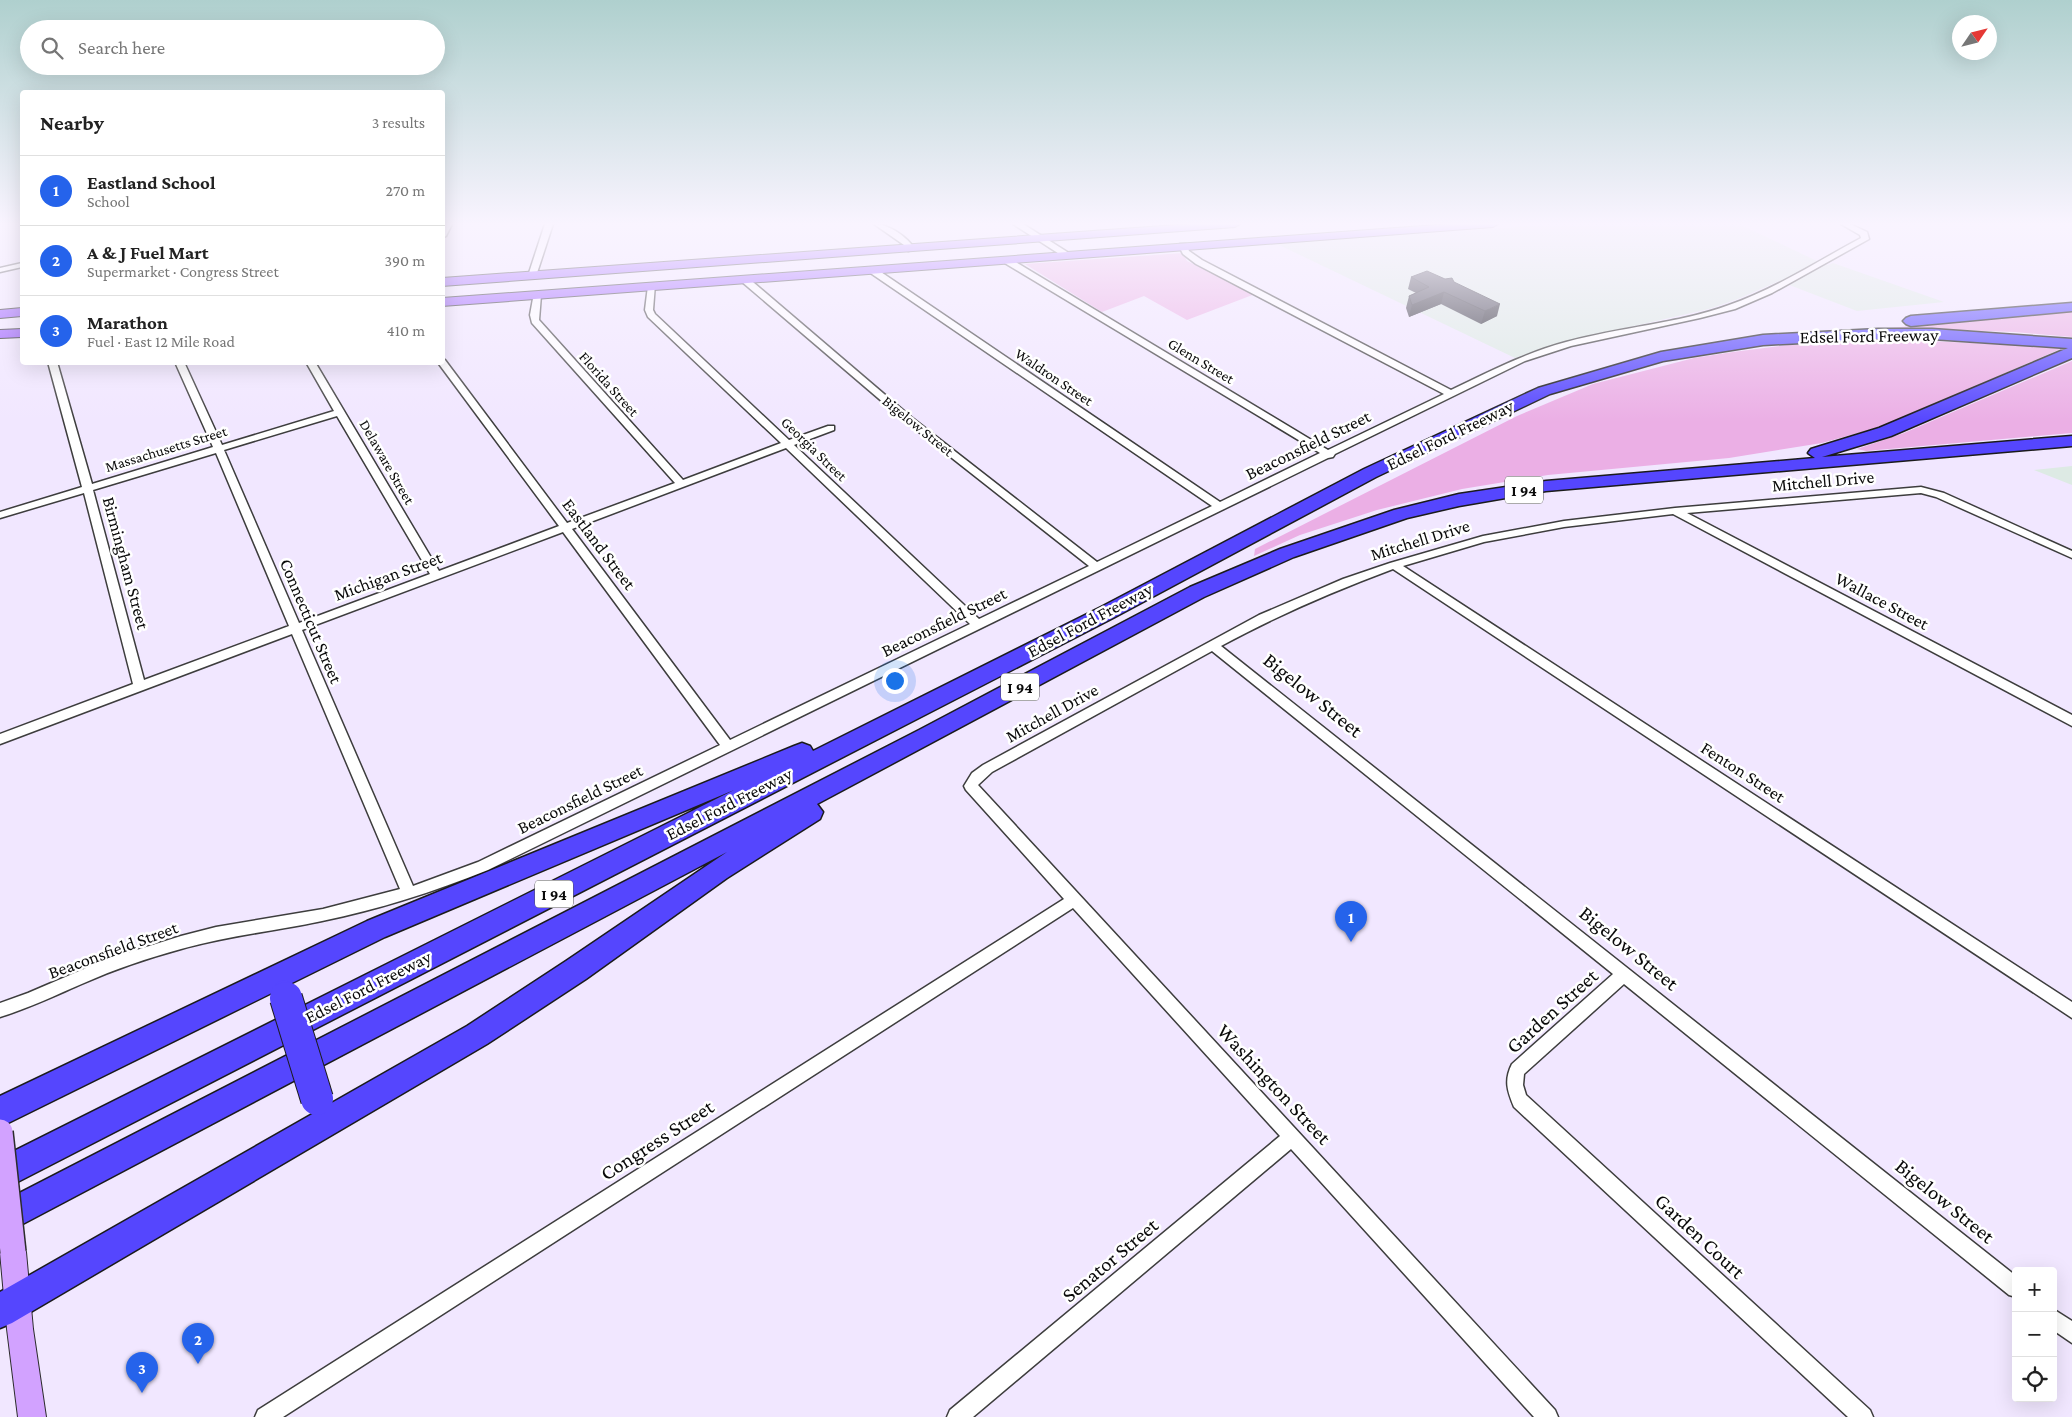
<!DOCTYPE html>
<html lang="en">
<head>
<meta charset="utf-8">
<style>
	body { margin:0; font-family:"Crimson Pro",serif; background:#f2f2f2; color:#222 }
	.controls { position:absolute; right:15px; bottom:15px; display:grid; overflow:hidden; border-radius:5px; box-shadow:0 5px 20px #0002 }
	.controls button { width:45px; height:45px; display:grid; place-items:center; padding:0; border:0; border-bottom:1px solid #e0e0e0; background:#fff; color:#222; font:25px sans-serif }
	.compass { position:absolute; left:1952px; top:15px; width:45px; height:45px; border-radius:50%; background:#fff; box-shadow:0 5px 20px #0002; rotate:55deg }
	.you { position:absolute; left:894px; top:680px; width:18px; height:18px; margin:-12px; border:4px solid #fff; border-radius:50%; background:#1a73e8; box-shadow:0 0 0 8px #1a73e833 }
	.badge { display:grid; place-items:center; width:32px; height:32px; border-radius:50%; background:#2563eb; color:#fff; font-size:16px; font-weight:700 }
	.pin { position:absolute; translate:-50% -41px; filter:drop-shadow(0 1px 2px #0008) }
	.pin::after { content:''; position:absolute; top:26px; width:18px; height:15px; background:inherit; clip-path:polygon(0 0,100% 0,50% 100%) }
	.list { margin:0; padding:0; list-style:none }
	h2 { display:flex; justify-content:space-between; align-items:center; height:65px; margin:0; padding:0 20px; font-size:21px }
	h2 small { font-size:16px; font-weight:400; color:#767676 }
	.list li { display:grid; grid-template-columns:32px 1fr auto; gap:15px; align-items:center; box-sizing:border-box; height:70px; padding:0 20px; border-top:1px solid #e0e0e0 }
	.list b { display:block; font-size:19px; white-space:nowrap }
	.list p { margin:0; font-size:16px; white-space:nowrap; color:#767676 }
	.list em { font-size:16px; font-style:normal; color:#767676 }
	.icon { flex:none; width:28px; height:28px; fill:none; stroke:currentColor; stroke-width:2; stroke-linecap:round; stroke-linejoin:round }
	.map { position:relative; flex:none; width:2072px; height:1417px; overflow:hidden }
	.search { position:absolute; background:#fff; box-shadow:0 5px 20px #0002; left:20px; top:20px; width:425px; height:55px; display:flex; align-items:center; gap:12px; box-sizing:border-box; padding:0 18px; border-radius:28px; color:#767676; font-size:19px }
	.panel { position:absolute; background:#fff; box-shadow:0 5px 20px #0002; left:20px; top:90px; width:425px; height:275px; border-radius:5px }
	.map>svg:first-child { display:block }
</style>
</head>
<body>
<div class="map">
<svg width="2072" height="1417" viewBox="0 0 2072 1417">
	<rect width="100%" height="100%" fill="#f1e7ff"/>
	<g fill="#ddeae4">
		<path d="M1556 224H1739L1817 261 1828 265 1833 263 1944 302 1857 311 1779 281 1738 299 1709 309 1559 343 1515 358 1277 244Z"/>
		<path d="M2072 466V485L2034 470Z"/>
	</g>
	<g fill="#ebafe5">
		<path d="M1183 253 1187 261 1255 294 1187 320 1144 296 1102 312 1025 264Z"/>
		<path d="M2072 311V337L2015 332 1890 328Z"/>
		<path d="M1905 340 2065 347 1887 425 1822 443 1729 458 1548 475 1462 489 1377 510 1300 535 1254 556 1255 549 1517 416 1593 384 1694 358 1733 352 1788 345Z"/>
		<path d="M2072 361V433L1866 451 1857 449 1904 433Z"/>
	</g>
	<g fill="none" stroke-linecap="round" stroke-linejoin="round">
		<defs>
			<g id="minor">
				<path d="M444 224H452L446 236 442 238Z"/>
				<path d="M545 224H553L536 276 529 278 528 276Z"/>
				<path d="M874 224C889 224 907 237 915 249L908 251 904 245Z"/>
				<path d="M1841 224H1850L1867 232 1869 239 1772 293 1735 309 1700 318 1571 346 1525 361 1335 454 1333 457 1328 458 488 870C433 892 380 909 322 921 275 931 227 936 181 949 148 958 115 969 84 983 56 995 29 1008 0 1017V1003L28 993 105 960 181 936 216 927 323 909 400 889 292 634 0 744V734L133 684 84 493 0 518V512L82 487 48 362H57L92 484 213 447 175 362H184L222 445 334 411 306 362H315L439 571 559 526 439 364 438 362H442V359L445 360 567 523 675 483 532 323 530 315 534 293 541 295 539 320 683 480 781 443 648 317 645 310 648 286 655 284 653 310 655 314 789 440 828 426H834V430L794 445 979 619 1089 566 905 421 741 281V277H747L911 417 1097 562 1212 506 869 272V268H875L1220 502 1320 453 1003 262V258H1009L1328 450 1444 394 1196 264 1183 254 1179 246 1180 244H1186L1189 251 1202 260 1451 390C1489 372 1525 353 1566 342 1620 327 1677 324 1729 305 1775 289 1818 261 1861 238L1860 235ZM337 416 430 574 299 623 224 450ZM786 448 970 624 730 740 572 529ZM216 453 289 626 144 680 93 490ZM563 532 720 745 478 862 413 886 302 630Z"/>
				<path d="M22 263V267L0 272V268Z"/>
				<path d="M1921 487 1944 493 2072 551V558L1936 497 1921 493 1687 513 2072 715V726L1673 514 1564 527 1484 542 1403 566 2072 1002V1018L1393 569C1334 591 1276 616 1221 646L2016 1276V1297L2009 1295 1624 984 1524 1074 1523 1085 1526 1095 1870 1410 1873 1417H1848L1514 1107C1507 1090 1504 1080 1512 1064L1613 974 1212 651 992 772 978 785 1555 1410 1558 1417H1534L1291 1149 973 1417H947L950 1410 1280 1136 1073 908 283 1417H255L258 1410 1064 899 966 790 964 786 972 773 983 765 1259 615 1343 579 1390 563 1483 536 1564 521 1675 508Z"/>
				<path d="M2053 1309 2072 1321V1343L2053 1330Z"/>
			</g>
			<path id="tertiary" d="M1013 224H1023L1072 255 1067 258 1064 257Z"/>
			<path id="secondary" d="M13 1239 22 1243 26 1252 33 1329 46 1417H18L7 1329 0 1252 4 1243Z"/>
			<g id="primary">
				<path d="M1191 224H1240L1235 227 442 286V278Z"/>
				<path d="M1450 224H1498L1493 227 442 306V298Z"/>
				<path d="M22 308V316L0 318V310Z"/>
				<path d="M22 329V337L0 338V330Z"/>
			</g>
			<g id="motorway">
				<path d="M2072 303V311L1911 326 1906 324 1903 321 1906 318 1911 316Z"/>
				<path d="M1878 329H1932L2072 339V358L1891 436 1822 457 2072 436V446L1546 491 1459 506 1407 518 1294 557 1204 597 817 804 823 812 820 819 727 878 586 979 487 1044 12 1323 0 1328V1292L467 1026 566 961 727 852 0 1236V1203L919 730 1190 587 1280 549 1394 510 1459 494 1546 481 1815 458 1808 453 1811 449 1879 428 2068 348 1932 339H1878L1763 345 1663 361 1550 394 1376 477 1115 617 0 1191V1158L734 790 385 937 0 1127V1096L367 921 794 746 802 743 810 746 813 751 1101 607 1364 469 1538 388 1661 352 1763 335Z"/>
			</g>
		</defs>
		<use href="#minor" stroke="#3d3d3d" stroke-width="3"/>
		<use href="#tertiary" stroke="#3d3d3d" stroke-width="3"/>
		<use href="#secondary" stroke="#2c2c2c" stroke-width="2"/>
		<use href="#primary" stroke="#1b1b1b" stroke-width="2"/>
		<use href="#motorway" stroke="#1b1b1b" stroke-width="3"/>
		<use href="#minor" fill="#fff" fill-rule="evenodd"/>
		<use href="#tertiary" fill="#fff" fill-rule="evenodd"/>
		<use href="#secondary" fill="#d2a2ff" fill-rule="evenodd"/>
		<use href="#primary" fill="#9757ff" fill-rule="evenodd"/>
		<use href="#motorway" fill="#5546fe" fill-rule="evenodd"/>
		<defs>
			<path id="secondary-bridge" d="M0 1132 13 1252"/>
			<path id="motorway-bridge-far1" d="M284 993 286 999"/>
			<path id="motorway-bridge" d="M286 998 317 1099"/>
		</defs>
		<use href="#secondary-bridge" stroke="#2c2c2c" stroke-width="28" stroke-linecap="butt"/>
		<use href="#motorway-bridge-far1" stroke="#1b1b1b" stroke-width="28" stroke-linecap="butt"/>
		<use href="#motorway-bridge" stroke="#1b1b1b" stroke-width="34" stroke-linecap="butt"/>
		<use href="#secondary-bridge" stroke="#d2a2ff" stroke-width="25"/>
		<use href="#motorway-bridge-far1" stroke="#5546fe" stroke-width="25"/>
		<use href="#motorway-bridge" stroke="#5546fe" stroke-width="32"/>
	</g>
	<path fill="#3c3c47" d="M1411 277 1445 279 1454 282 1497 316 1481 324 1441 304 1409 317 1406 308 1409 296 1416 293 1408 289Z"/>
	<g fill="#31313a">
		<path d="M1444 292 1441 304 1409 317 1412 305Z"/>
		<path d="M1500 304 1497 316 1481 324 1485 311Z"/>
	</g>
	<path fill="#464653" stroke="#31313a" d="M1427 271 1445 279 1452 278 1454 282 1500 304 1485 311 1444 292 1412 305 1409 296 1429 287 1411 277Z"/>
	<linearGradient id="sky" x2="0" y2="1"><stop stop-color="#afd0ce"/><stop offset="0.53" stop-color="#f9f4ff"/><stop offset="1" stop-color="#f9f4ff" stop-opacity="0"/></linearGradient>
	<rect width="2072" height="422" fill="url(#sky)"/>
	<g text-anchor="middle" stroke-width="5" stroke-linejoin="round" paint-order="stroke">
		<g font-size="15" fill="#0a0a0a" stroke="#fff">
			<text transform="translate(1201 361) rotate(31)" y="5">Glenn Street</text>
			<text transform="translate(1054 377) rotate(34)" y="5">Waldron Street</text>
			<text transform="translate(609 384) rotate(48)" y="5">Florida Street</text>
			<text transform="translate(918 426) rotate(39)" y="5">Bigelow Street</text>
			<text transform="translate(166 449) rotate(-17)" y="5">Massachusetts Street</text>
			<text transform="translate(814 449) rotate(44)" y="5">Georgia Street</text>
			<text transform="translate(387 462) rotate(60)" y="5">Delaware Street</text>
		</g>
		<g fill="#fff" stroke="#545454" stroke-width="1">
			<rect x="1505" y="476.5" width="38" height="27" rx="4"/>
			<rect x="1001" y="673.5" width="38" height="27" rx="4"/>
			<rect x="535" y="880.5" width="38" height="27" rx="4"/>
		</g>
		<g font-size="16" font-weight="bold" fill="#0a0a0a">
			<text x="1524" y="496">I 94</text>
			<text x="1020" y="693">I 94</text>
			<text x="554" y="900">I 94</text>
		</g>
		<g font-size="18" fill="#0a0a0a" stroke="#fff">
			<text transform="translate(1869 336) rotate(-1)" y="6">Edsel Ford Freeway</text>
			<text transform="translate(1450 435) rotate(-26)" y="6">Edsel Ford Freeway</text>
			<text transform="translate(1308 445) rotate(-26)" y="6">Beaconsfield Street</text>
			<text transform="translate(1823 481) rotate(-5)" y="6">Mitchell Drive</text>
			<text transform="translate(1420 540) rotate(-17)" y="6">Mitchell Drive</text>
			<text transform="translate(599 544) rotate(53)" y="6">Eastland Street</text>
			<text transform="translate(126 563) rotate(75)" y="6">Birmingham Street</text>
			<text transform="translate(388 576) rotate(-20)" y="6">Michigan Street</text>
			<text transform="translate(1882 601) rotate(28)" y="6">Wallace Street</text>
			<text transform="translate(1090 620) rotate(-28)" y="6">Edsel Ford Freeway</text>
			<text transform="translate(311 621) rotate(67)" y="6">Connecticut Street</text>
			<text transform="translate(944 622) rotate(-26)" y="6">Beaconsfield Street</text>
			<text transform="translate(1052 713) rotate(-29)" y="6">Mitchell Drive</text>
			<text transform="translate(1743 772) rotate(33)" y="6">Fenton Street</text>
			<text transform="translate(580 799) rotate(-26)" y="6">Beaconsfield Street</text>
			<text transform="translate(729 804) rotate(-27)" y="6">Edsel Ford Freeway</text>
			<text transform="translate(113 950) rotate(-20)" y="6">Beaconsfield Street</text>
			<text transform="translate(368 987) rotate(-27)" y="6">Edsel Ford Freeway</text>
		</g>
		<g font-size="21" fill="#0a0a0a" stroke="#fff">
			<text transform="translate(1313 695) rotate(39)" y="7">Bigelow Street</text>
			<text transform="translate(1629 948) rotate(39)" y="7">Bigelow Street</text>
			<text transform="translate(1552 1011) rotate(-42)" y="7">Garden Street</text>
			<text transform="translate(1274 1084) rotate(47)" y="7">Washington Street</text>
			<text transform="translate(657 1140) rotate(-33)" y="7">Congress Street</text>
			<text transform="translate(1945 1201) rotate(39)" y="7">Bigelow Street</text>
			<text transform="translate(1700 1236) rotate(43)" y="7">Garden Court</text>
			<text transform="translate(1110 1260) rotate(-40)" y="7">Senator Street</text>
		</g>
	</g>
</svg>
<div class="controls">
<button>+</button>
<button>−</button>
<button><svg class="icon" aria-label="locate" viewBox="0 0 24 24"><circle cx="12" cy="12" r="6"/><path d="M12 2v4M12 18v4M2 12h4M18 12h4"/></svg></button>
</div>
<svg class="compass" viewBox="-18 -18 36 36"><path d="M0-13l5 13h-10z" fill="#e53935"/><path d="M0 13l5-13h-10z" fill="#767676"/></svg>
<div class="you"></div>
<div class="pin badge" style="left:1351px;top:942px">1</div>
<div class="pin badge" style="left:198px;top:1364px">2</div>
<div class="pin badge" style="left:142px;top:1393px">3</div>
<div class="search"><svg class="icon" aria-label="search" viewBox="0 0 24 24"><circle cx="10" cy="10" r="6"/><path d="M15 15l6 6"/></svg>Search here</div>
<section class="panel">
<h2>Nearby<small>3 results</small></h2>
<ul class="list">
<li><span class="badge">1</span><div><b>Eastland School</b><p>School</p></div><em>270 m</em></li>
<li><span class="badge">2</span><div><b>A &amp; J Fuel Mart</b><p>Supermarket · Congress Street</p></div><em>390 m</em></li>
<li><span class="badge">3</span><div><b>Marathon</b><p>Fuel · East 12 Mile Road</p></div><em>410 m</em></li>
</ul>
</section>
</div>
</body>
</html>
